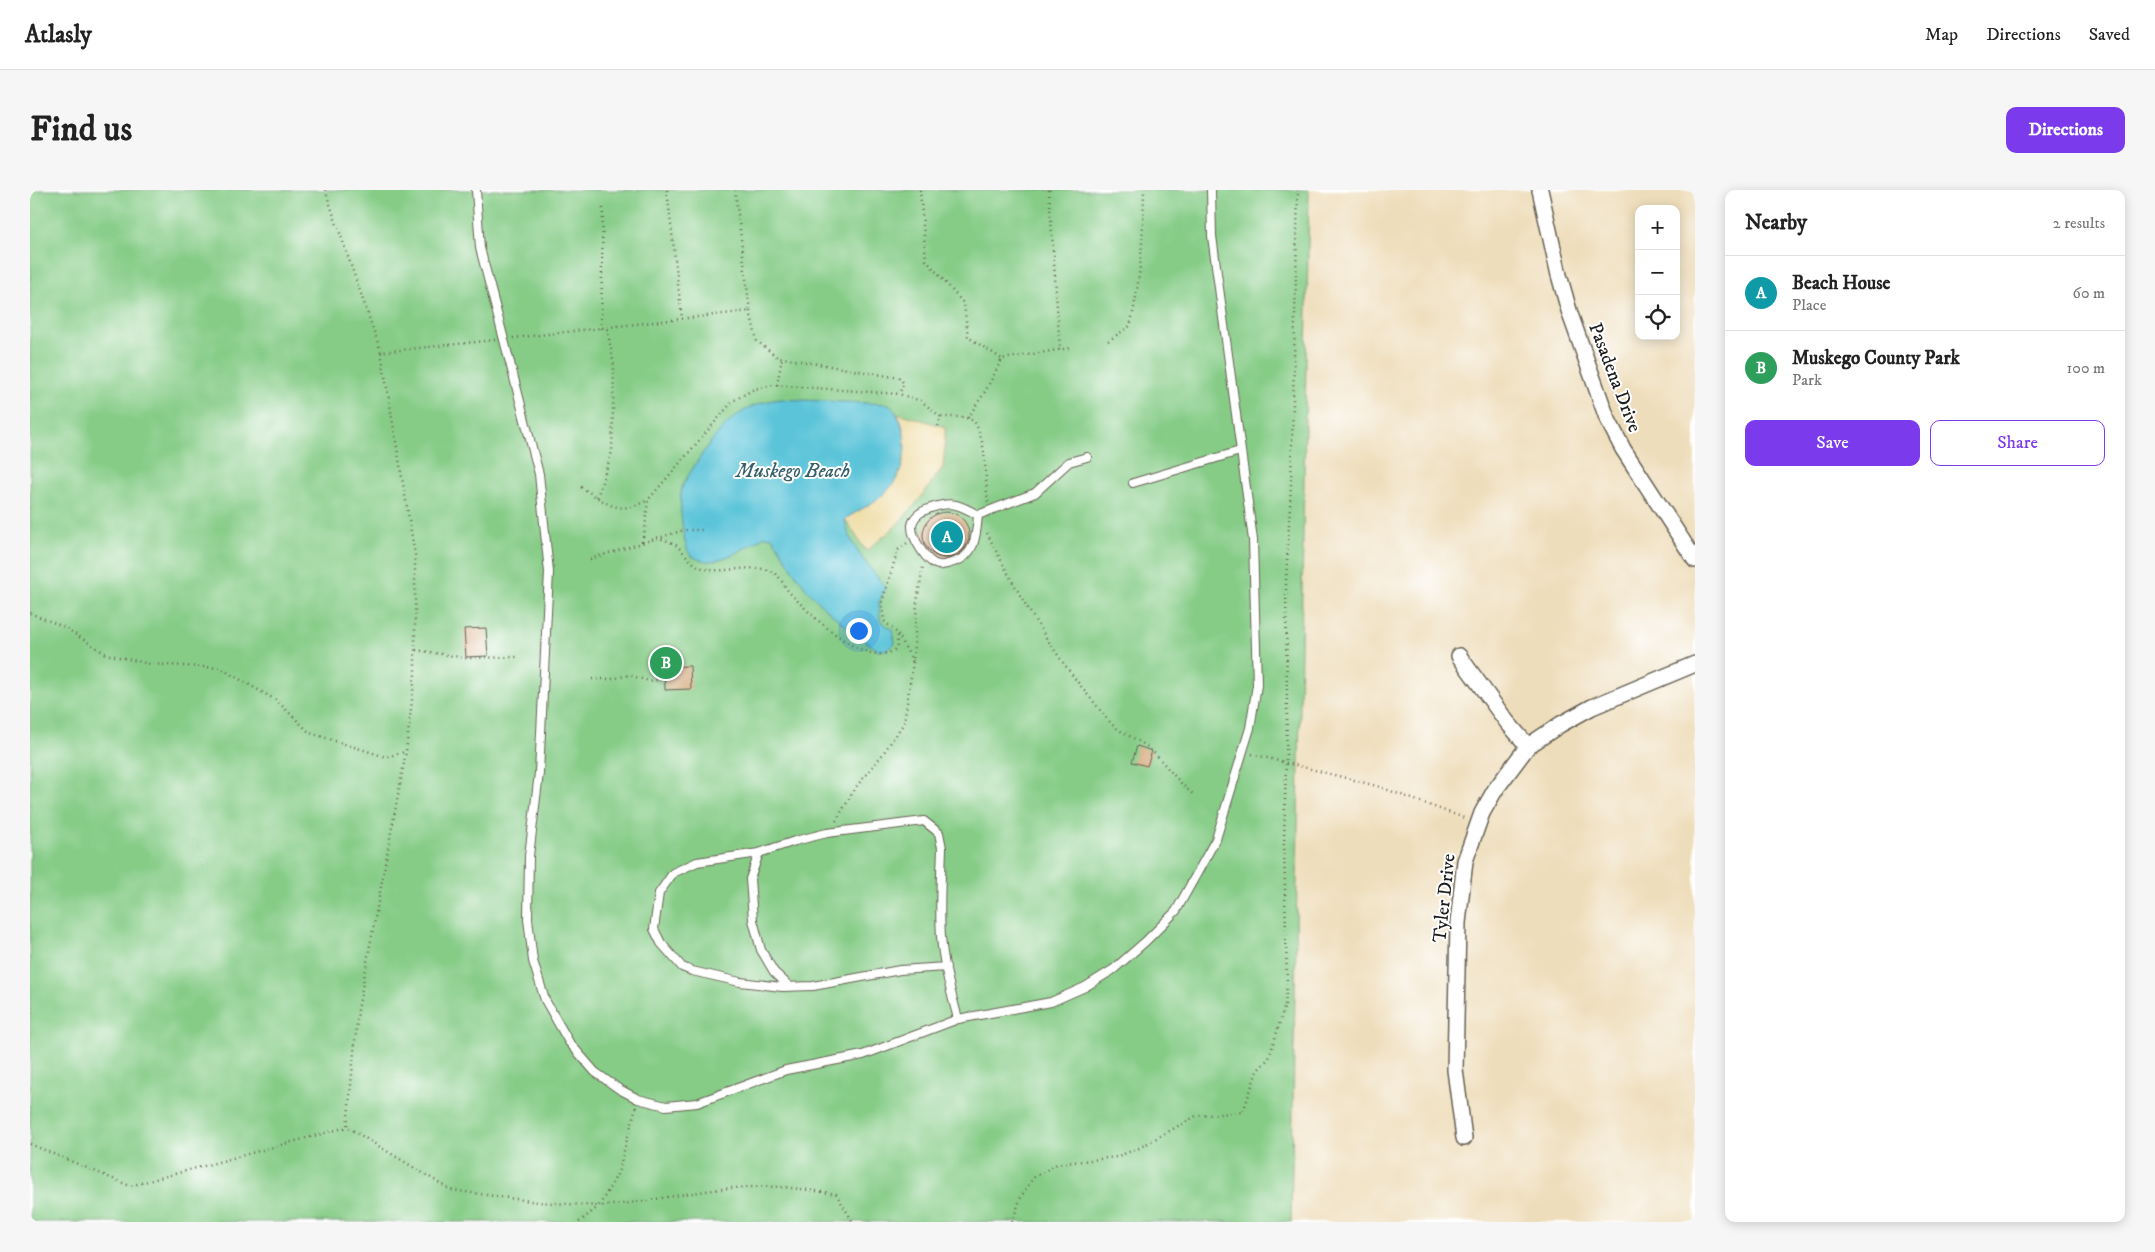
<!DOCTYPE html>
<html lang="en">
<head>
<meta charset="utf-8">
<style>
	body { margin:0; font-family:"IM FELL DW Pica",serif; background:#f6f6f6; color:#222 }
	.controls { position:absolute; right:15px; top:15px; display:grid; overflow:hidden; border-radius:10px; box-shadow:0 2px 12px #0003 }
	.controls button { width:45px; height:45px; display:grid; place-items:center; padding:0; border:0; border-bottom:1px solid #e0e0e0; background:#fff; color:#222; font:25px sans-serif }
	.you { position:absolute; left:828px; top:440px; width:18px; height:18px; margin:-12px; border:4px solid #fff; border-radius:50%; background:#1a73e8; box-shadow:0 0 0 8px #1a73e833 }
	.badge { display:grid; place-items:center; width:32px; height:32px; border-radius:50%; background:#7c3aed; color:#fff; font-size:16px; font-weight:700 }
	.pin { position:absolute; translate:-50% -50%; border:2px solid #fff; box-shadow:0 1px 5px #0006 }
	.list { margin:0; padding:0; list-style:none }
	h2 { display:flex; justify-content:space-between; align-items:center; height:65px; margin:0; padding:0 20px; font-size:21px }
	h2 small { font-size:16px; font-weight:400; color:#767676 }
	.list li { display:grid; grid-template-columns:32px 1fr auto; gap:15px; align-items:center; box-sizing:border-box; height:75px; padding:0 20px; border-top:1px solid #e0e0e0 }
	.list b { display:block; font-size:19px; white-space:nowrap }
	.list p { margin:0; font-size:16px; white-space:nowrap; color:#767676 }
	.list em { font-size:16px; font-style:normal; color:#767676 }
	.actions { display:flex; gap:10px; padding:15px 20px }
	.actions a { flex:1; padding:11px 0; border:1px solid #7c3aed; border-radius:10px; text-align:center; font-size:18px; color:#7c3aed }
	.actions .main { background:#7c3aed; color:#fff }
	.icon { flex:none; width:28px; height:28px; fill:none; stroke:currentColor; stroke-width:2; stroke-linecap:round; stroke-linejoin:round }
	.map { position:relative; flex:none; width:1665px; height:1032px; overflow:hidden; border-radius:10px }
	header { display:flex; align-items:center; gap:30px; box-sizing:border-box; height:70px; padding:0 25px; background:#fff; border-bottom:1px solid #e0e0e0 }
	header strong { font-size:24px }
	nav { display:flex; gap:28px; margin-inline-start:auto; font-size:18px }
	.intro { display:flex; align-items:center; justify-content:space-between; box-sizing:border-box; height:120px; padding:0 30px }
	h1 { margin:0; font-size:35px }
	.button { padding:12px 22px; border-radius:10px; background:#7c3aed; color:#fff; font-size:18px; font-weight:700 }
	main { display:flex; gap:30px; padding:0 30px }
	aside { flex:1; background:#fff; border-radius:10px; box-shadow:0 2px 12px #0003 }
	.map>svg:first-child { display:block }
</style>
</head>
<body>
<header>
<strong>Atlasly</strong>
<nav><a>Map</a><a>Directions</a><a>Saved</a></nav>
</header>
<div class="intro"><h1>Find us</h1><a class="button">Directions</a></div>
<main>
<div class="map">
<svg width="1665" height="1032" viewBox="0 0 1665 1032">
	<rect width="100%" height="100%" fill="#fff"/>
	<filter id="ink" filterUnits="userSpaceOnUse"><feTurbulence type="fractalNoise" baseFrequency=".02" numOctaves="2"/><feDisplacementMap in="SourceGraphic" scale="10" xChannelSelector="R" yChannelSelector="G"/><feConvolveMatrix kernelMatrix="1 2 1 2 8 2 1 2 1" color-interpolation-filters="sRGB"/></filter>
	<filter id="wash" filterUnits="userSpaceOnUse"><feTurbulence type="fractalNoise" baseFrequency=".0096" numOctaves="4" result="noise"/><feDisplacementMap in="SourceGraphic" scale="20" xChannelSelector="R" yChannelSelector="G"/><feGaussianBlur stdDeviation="1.12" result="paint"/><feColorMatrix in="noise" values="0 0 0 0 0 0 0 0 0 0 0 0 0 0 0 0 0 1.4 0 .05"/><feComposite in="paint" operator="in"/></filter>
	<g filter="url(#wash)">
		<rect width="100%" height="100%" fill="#eeddba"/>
		<path fill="#86cc87" stroke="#517452" d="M0 0H1279L1261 1032H0Z"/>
		<path fill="#eeda9e" stroke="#857b5d" d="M868 223 915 237V257L913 277 889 310 865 337 836 361 815 329 858 300 874 241Z"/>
		<path fill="#5cc4d9" stroke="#3c707a" d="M749 209 859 214C881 235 880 280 857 301 845 313 829 320 815 329 819 357 839 375 855 397L849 413 850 430 863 441 865 453 858 459 849 461C820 440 790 418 769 389 759 376 752 360 742 347L735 346C721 355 692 373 676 371 670 370 662 368 659 363 653 354 648 308 652 298 654 291 661 282 665 275 687 241 707 215 749 209Z"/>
		<g id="blocks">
			<g fill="#d4a97d">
				<circle cx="916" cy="345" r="23"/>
				<path d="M456 438 458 466 436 467 434 439Z"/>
				<path d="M660 476 661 499 635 500 634 477Z"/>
				<path d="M1107 556 1122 561 1117 576 1102 572Z"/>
			</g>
		</g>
	</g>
	<g filter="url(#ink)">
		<use href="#blocks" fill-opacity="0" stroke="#666053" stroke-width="1"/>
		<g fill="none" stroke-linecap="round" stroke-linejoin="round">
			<defs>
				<g id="lane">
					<path d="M446 0 450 58 509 284 519 382 509 583 499 666 498 729 503 771 515 810 539 852 565 882 589 899 608 909 636 916 667 913 756 880 833 865 928 829 1021 812 1055 797 1084 779 1116 751 1146 721 1186 649 1220 538 1227 495 1223 350 1182 46 1181 0"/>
					<path d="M1103 293 1210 261"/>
					<path d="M948 325C946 345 946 365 924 372 920 373 913 376 909 375 897 374 881 347 882 335 884 325 892 321 901 318 922 311 928 314 948 325L1005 303 1039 272 1057 267"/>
					<path d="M729 663 720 689 723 730 731 760 744 782 759 796"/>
					<path d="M916 777 870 780 783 796 752 797 710 792 662 781 652 777 631 753 624 739 629 703 643 683 667 672 729 663 765 651 797 643 894 631 909 643 912 658C911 687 909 717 911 746 913 774 921 802 928 829"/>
				</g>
				<g id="street">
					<path d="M1510 0 1529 85 1540 124 1577 228 1593 259 1665 370"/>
					<path d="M1429 466 1477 532 1498 556"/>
					<path d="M1434 948 1425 880 1428 733 1435 671 1452 623 1465 600 1498 556 1531 534 1562 517 1665 474"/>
				</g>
			</defs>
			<use href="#lane" stroke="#666053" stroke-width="10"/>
			<use href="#street" stroke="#666053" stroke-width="18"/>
			<g stroke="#666053" stroke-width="2.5" stroke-dasharray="1 4" stroke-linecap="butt">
				<path d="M295 0 351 162"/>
				<path d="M637 0 652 129"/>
				<path d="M890 0 896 70 934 114 938 147 972 169"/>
				<path d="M1019 0 1030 160"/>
				<path d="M720 121 727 151 747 167 870 188 874 194 869 204"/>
				<path d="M571 139 573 16"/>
				<path d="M483 148 720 121 705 0"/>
				<path d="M465 150 351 162 385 365V484L376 562 328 820 317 937 421 1000 508 1012 569 1016"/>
				<path d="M1078 151 1100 136C1111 91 1113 46 1114 0"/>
				<path d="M747 195 752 168"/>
				<path d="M938 228 956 200 972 169 1040 158"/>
				<path d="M908 236 911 227H934L944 231C958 254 954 285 958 312"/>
				<path d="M551 297C579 314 586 326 618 310"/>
				<path d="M567 307 582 262 584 175 577 138"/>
				<path d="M957 343C986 401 1020 460 1062 510 1069 518 1076 529 1084 536 1096 546 1111 550 1122 561 1137 576 1147 591 1164 605"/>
				<path d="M627 347C633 350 643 352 647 356 657 365 662 376 676 379 695 384 728 372 744 383 750 387 754 395 758 401 778 422 837 483 867 458V443L854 431 852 412 868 360 877 353"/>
				<path d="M612 352 615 339 618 310 631 295 703 211 724 199 743 195 869 204 891 211 911 227"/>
				<path d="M560 369 654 340H675"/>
				<path d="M0 423 34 437 76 464 120 474 190 478 246 510 280 543 356 567 375 562"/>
				<path d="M868 444 883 472"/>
				<path d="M386 460 436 468 487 467"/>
				<path d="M562 489H582L599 485 619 491 635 489"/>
				<path d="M1222 564 1347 596 1437 629"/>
				<path d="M806 631 826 597 852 565 874 533 883 473 887 412 893 376"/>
				<path d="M606 917 588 983 569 1016C620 1013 671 998 722 997 750 995 778 1000 806 1004L823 1032"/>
				<path d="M0 954 100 996 317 937"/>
				<path d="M549 1032 568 1017"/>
				<path d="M982 1032 991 1007 1003 988 1027 974 1086 967 1109 958 1166 926 1213 922 1227 881 1239 868 1255 815 1257 791 1254 654 1257 526 1256 391 1261 296 1268 0"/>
			</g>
			<use href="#lane" stroke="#fff" stroke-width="8"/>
			<use href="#street" stroke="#fff" stroke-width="15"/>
		</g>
	</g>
	<g text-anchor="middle" stroke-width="4" stroke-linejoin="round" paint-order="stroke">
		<g font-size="19" fill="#1c1c1c" stroke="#fff">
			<text transform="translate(1586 187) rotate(69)" y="7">Pasadena Drive</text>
			<text transform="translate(1413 708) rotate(-84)" y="7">Tyler Drive</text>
		</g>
		<g font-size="20" font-style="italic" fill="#365f68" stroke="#fff">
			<text x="763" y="287">Muskego Beach</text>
		</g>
	</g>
</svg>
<div class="controls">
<button>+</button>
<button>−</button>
<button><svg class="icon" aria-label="locate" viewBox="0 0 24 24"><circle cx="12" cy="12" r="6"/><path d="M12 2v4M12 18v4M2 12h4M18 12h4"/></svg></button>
</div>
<div class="you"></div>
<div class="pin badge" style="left:917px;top:347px;background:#0f9aa8">A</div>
<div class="pin badge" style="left:636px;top:473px;background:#2e9e5b">B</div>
</div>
<aside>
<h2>Nearby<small>2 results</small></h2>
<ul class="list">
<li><span class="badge" style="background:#0f9aa8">A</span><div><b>Beach House</b><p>Place</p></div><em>60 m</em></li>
<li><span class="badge" style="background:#2e9e5b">B</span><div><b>Muskego County Park</b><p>Park</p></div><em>100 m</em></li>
</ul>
<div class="actions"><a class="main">Save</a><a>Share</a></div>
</aside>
</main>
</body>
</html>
